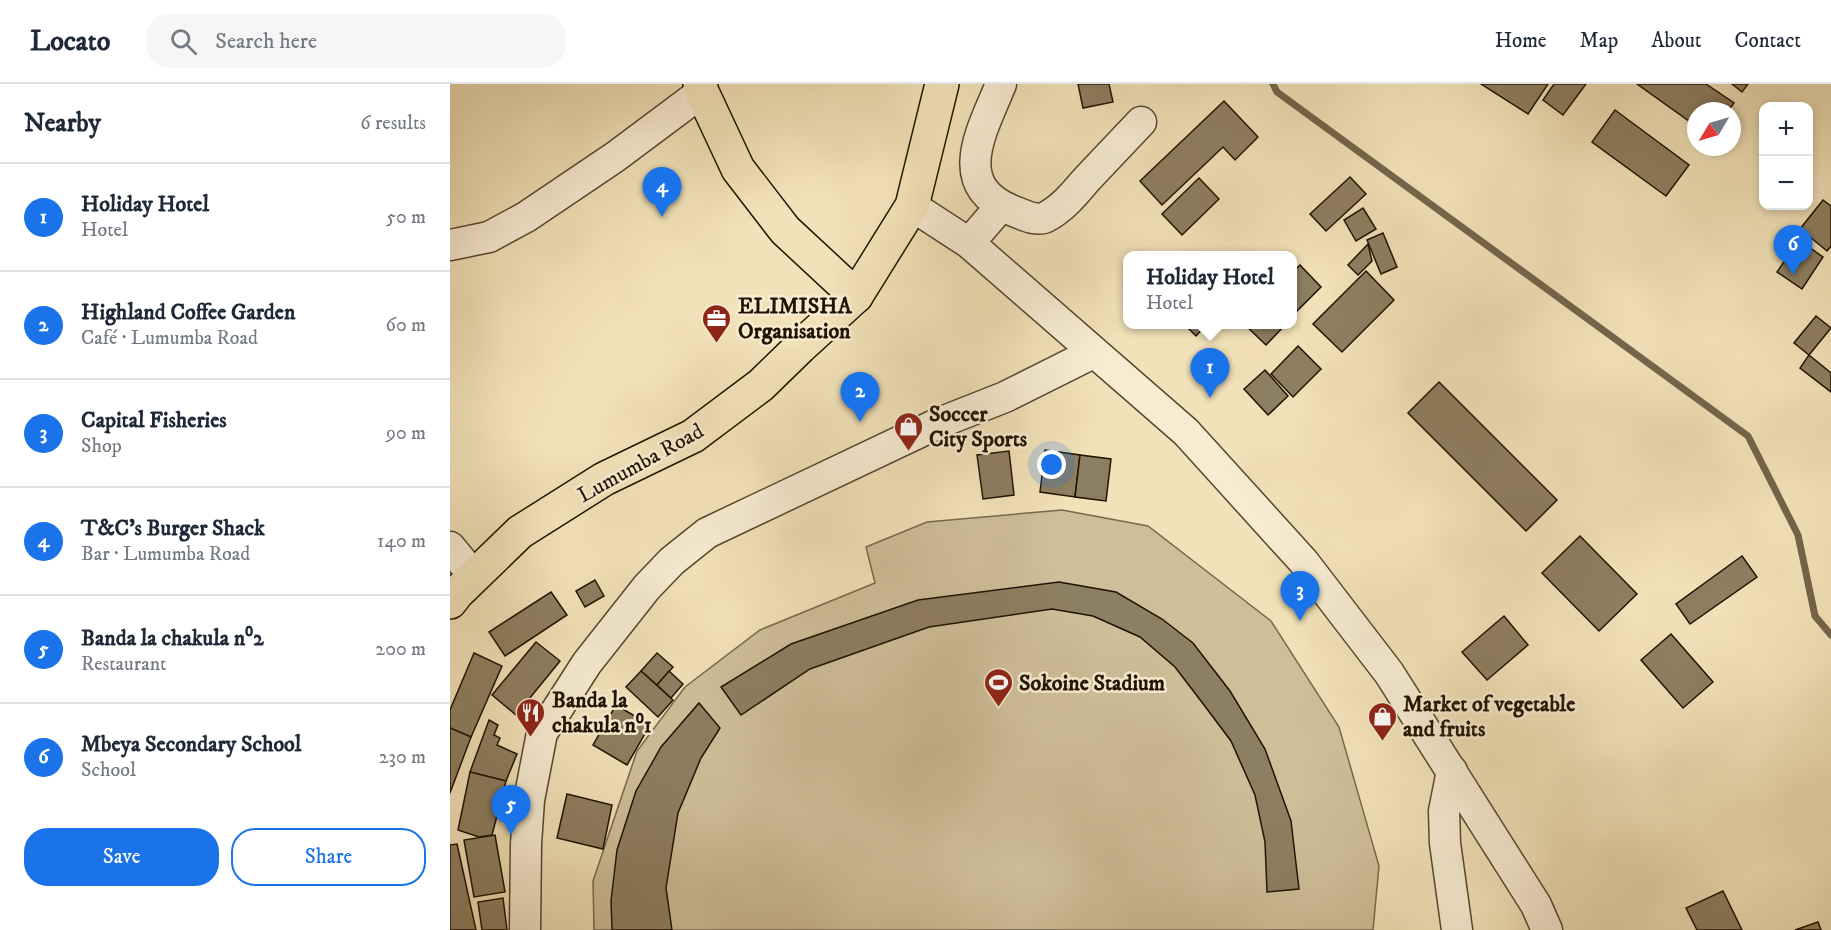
<!DOCTYPE html>
<html lang="en">
<head>
<meta charset="utf-8">
<style>
	body { margin:0; font-family:"IM FELL DW Pica",serif; background:#f6f6f7; color:#1f2937 }
	.controls { position:absolute; right:18px; top:18px; display:grid; overflow:hidden; border-radius:12px; box-shadow:0 3px 9px #0003 }
	.controls button { width:54px; height:54px; display:grid; place-items:center; padding:0; border:0; border-bottom:2px solid #e0e1e3; background:#fff; color:#1f2937; font:30px sans-serif }
	.compass { position:absolute; left:1237px; top:18px; width:54px; height:54px; border-radius:50%; background:#fff; box-shadow:0 3px 9px #0003; rotate:232deg }
	.you { position:absolute; left:602px; top:381px; width:21px; height:21px; margin:-15px; border:4px solid #fff; border-radius:50%; background:#1a73e8; box-shadow:0 0 0 9px #1a73e833 }
	.badge { display:grid; place-items:center; width:39px; height:39px; border-radius:50%; background:#1a73e8; color:#fff; font-size:20px; font-weight:700 }
	.pin { position:absolute; translate:-50% -50px; filter:drop-shadow(0 2px 3px #0008) }
	.pin::after { content:''; position:absolute; top:32px; width:21px; height:18px; background:inherit; clip-path:polygon(0 0,100% 0,50% 100%) }
	.popup { position:absolute; left:673px; top:167px; width:174px; height:78px; box-sizing:border-box; display:grid; place-content:center; border-radius:12px; background:#fff; filter:drop-shadow(0 2px 4px #0005); font-size:20px; white-space:nowrap; color:#747a83 }
	.popup b { font-size:22px; color:#1f2937 }
	.popup::after { content:''; position:absolute; left:50%; top:100%; margin-left:-12px; border:12px solid transparent; border-top-color:#fff }
	.list { margin:0; padding:0; list-style:none }
	h2 { display:flex; justify-content:space-between; align-items:center; height:78px; margin:0; padding:0 24px; font-size:26px }
	h2 small { font-size:20px; font-weight:400; color:#747a83 }
	.list li { display:grid; grid-template-columns:39px 1fr auto; gap:18px; align-items:center; box-sizing:border-box; height:108px; padding:0 24px; border-top:2px solid #e0e1e3 }
	.list b { display:block; font-size:22px; white-space:nowrap }
	.list p { margin:0; font-size:20px; white-space:nowrap; color:#747a83 }
	.list em { font-size:20px; font-style:normal; color:#747a83 }
	.actions { display:flex; gap:12px; padding:18px 24px }
	.actions a { flex:1; padding:14px 0; border:2px solid #1a73e8; border-radius:24px; text-align:center; font-size:21px; color:#1a73e8 }
	.actions .main { background:#1a73e8; color:#fff }
	.icon { flex:none; width:33px; height:33px; fill:none; stroke:currentColor; stroke-width:2; stroke-linecap:round; stroke-linejoin:round }
	.map { position:relative; flex:none; width:1381px; height:846px; overflow:hidden }
	header { display:flex; align-items:center; gap:36px; box-sizing:border-box; height:84px; padding:0 30px; background:#fff; border-bottom:2px solid #e0e1e3 }
	header strong { font-size:28px }
	nav { display:flex; gap:33px; margin-inline-start:auto; font-size:21px }
	.search { width:420px; height:54px; background:#f6f6f7; display:flex; align-items:center; gap:15px; box-sizing:border-box; padding:0 21px; border-radius:24px; color:#747a83; font-size:22px }
	main { display:flex }
	aside { flex:1; background:#fff }
	.map>svg:first-child { display:block }
</style>
</head>
<body>
<header>
<strong>Locato</strong>
<div class="search"><svg class="icon" aria-label="search" viewBox="0 0 24 24"><circle cx="10" cy="10" r="6"/><path d="M15 15l6 6"/></svg>Search here</div>
<nav><a>Home</a><a>Map</a><a>About</a><a>Contact</a></nav>
</header>
<main>
<aside>
<h2>Nearby<small>6 results</small></h2>
<ul class="list">
<li><span class="badge">1</span><div><b>Holiday Hotel</b><p>Hotel</p></div><em>50 m</em></li>
<li><span class="badge">2</span><div><b>Highland Coffee Garden</b><p>Café · Lumumba Road</p></div><em>60 m</em></li>
<li><span class="badge">3</span><div><b>Capital Fisheries</b><p>Shop</p></div><em>90 m</em></li>
<li><span class="badge">4</span><div><b>T&amp;C's Burger Shack</b><p>Bar · Lumumba Road</p></div><em>140 m</em></li>
<li><span class="badge">5</span><div><b>Banda la chakula n⁰2</b><p>Restaurant</p></div><em>200 m</em></li>
<li><span class="badge">6</span><div><b>Mbeya Secondary School</b><p>School</p></div><em>230 m</em></li>
</ul>
<div class="actions"><a class="main">Save</a><a>Share</a></div>
</aside>
<div class="map">
<svg width="1381" height="846" viewBox="0 0 1381 846">
	<rect width="100%" height="100%" fill="#f2e2b9"/>
	<filter id="stains"><feTurbulence type="fractalNoise" baseFrequency=".00333" numOctaves="4"/><feColorMatrix values="0 0 0 0 .2 0 0 0 0 .09 0 0 0 0 .02 0 0 0 .5 -.17"/></filter>
	<radialGradient id="worn" r=".72"><stop offset=".6" stop-color="#630" stop-opacity="0"/><stop offset="1" stop-color="#630" stop-opacity=".3"/></radialGradient>
	<path fill="#cebf9a" stroke="#77694e" stroke-width="1.5" d="M612 426 698 442 821 537 889 643 929 782 923 846H144L143 797 187 667 235 603 310 546 425 499 416 463 477 438Z"/>
	<g fill="none" stroke-linecap="round" stroke-linejoin="round">
		<path stroke="#73654b" stroke-width="7" d="M823 0 827 8 1298 352 1348 451 1365 532 1381 551"/>
	</g>
	<g fill="#8d7f61" stroke="#201302" stroke-width="1.5">
		<path d="M628 0H659L663 18 633 24Z"/>
		<path d="M1031 0H1098L1078 30Z"/>
		<path d="M1104 0H1136L1113 31 1093 16Z"/>
		<path d="M1187 0H1256L1284 19 1278 27H1246V42Z"/>
		<path d="M1282 0H1298L1292 8Z"/>
		<path d="M774 17 808 53 785 76 773 63 712 121 690 97Z"/>
		<path d="M1165 26 1239 81 1216 112 1142 58Z"/>
		<path d="M900 93 916 110 876 147 860 130Z"/>
		<path d="M749 94 769 115 732 151 712 130Z"/>
		<path d="M1373 116 1381 122V162L1377 167 1350 145Z"/>
		<path d="M913 124 926 145 906 157 894 136Z"/>
		<path d="M933 149 947 183 931 190 917 156Z"/>
		<path d="M1349 156 1373 173 1352 205 1327 188Z"/>
		<path d="M918 160 922 177 908 191 898 181Z"/>
		<path d="M850 181 871 203 844 230 843 188Z"/>
		<path d="M916 187 944 216 892 268 863 240Z"/>
		<path d="M1366 232 1381 244 1359 271 1344 259Z"/>
		<path d="M734 240H757L746 252Z"/>
		<path d="M794 240H836L816 261Z"/>
		<path d="M848 262 871 285 843 313 821 290Z"/>
		<path d="M1359 271 1381 289V308L1350 284Z"/>
		<path d="M815 286 838 312 818 331 794 305Z"/>
		<path d="M989 298 1107 416 1076 447 958 329Z"/>
		<path d="M595 366 630 371 625 413 590 408Z"/>
		<path d="M559 367 564 411 533 415 527 371Z"/>
		<path d="M630 371 661 375 656 417 625 413Z"/>
		<path d="M1130 452 1187 510 1149 547 1092 489Z"/>
		<path d="M1292 472 1307 493 1240 540 1226 520Z"/>
		<path d="M145 496 154 512 135 523 126 507Z"/>
		<path d="M609 498 666 508 712 535 743 559 780 607 815 665 841 737 849 805 817 808 815 758 805 711 781 657 751 617 725 583 690 553 643 532 602 525 479 543 360 585 291 631 271 603 341 560 468 516Z"/>
		<path d="M101 508 117 531 55 572 39 548Z"/>
		<path d="M1054 532 1078 561 1037 596 1012 568Z"/>
		<path d="M1221 550 1263 598 1233 624 1191 576Z"/>
		<path d="M86 558 110 577 66 631 42 611Z"/>
		<path d="M24 569 52 582 21 653 0 644V626Z"/>
		<path d="M207 569 223 583 207 601 191 587Z"/>
		<path d="M191 587 223 616 208 633 176 603Z"/>
		<path d="M219 587 233 600 221 614 207 601Z"/>
		<path d="M249 619 270 644 251 674 228 729 216 804 222 846H162L161 817 167 766 186 707 211 663Z"/>
		<path d="M166 621 200 641 177 681 143 661Z"/>
		<path d="M39 636 48 641 44 651 50 654 47 661 67 670 56 697 20 688Z"/>
		<path d="M0 644 21 653 0 709Z"/>
		<path d="M20 688 56 697 42 751 29 753 8 746Z"/>
		<path d="M117 710 162 721 153 765 107 754Z"/>
		<path d="M45 751 55 808 24 813 14 756Z"/>
		<path d="M7 760 26 846H0V761Z"/>
		<path d="M1273 807 1292 846H1247L1236 824Z"/>
		<path d="M53 814 57 846H32L28 818Z"/>
		<path d="M1368 838 1371 846H1345Z"/>
	</g>
	<g fill="none" stroke-linecap="round" stroke-linejoin="round">
		<defs>
			<g id="minor">
				<path d="M551 0C533 45 499 100 561 126 572 130 586 138 596 133 613 124 625 109 637 95 655 76 673 57 691 38"/>
				<path d="M462 122 519 159 736 348 853 477 939 589 1086 821 1097 846"/>
				<path d="M519 159 551 122"/>
				<path d="M0 161 39 153 76 133 165 73 252 8"/>
				<path d="M0 463 24 492"/>
				<path d="M1002 687 994 727 995 759 1007 846"/>
				<path d="M75 846 76 760 79 716 92 649 137 579 197 503 222 477 257 449 489 339 555 313 643 269"/>
			</g>
			<path id="major" d="M0 518 7 509 70 448 154 395 243 352 311 301 350 263 406 212"/>
			<path id="highway" d="M250 0 252 8 288 85 335 146 406 212 462 122 492 0"/>
		</defs>
		<use href="#minor" stroke="#544730" stroke-width="33"/>
		<use href="#major" stroke="#201302" stroke-width="36"/>
		<use href="#highway" stroke="#201302" stroke-width="36"/>
		<use href="#minor" stroke="#f7ecd2" stroke-width="30"/>
		<use href="#major" stroke="#f2e2b9" stroke-width="33"/>
		<use href="#highway" stroke="#f2e2b9" stroke-width="33"/>
	</g>
	<defs>
		<symbol id="office-pin" viewBox="-11 -11 22 30"><path d="M0 17L-7.5 6A9.5 9.5 0 1 1 7.5 6Z" fill="#8f2418" stroke="#f7ecd2"/><path d="M-6-3h4V-5.5h4V-3h4V5H-6ZM-1-4.5V-3h2v-1.5ZM-6 0V1H6V0Z" fill="#fff"/></symbol>
		<symbol id="shop-pin" viewBox="-11 -11 22 30"><path d="M0 17L-7.5 6A9.5 9.5 0 1 1 7.5 6Z" fill="#8f2418" stroke="#f7ecd2"/><path d="M-5-2.5h2.3a2.7 3.5 0 0 1 5.4 0H5L5.5 6h-11ZM-1.5-2.5h3a1.5 2.3 0 0 0-3 0Z" fill="#fff"/></symbol>
		<symbol id="stadium-pin" viewBox="-11 -11 22 30"><path d="M0 17L-7.5 6A9.5 9.5 0 1 1 7.5 6Z" fill="#8f2418" stroke="#f7ecd2"/><path d="M0-5a6.5 5 0 1 0 0 10a6.5 5 0 1 0 0-10ZM-3.5-1.8h7v3.6h-7Z" fill="#fff"/></symbol>
		<symbol id="restaurant-pin" viewBox="-11 -11 22 30"><path d="M0 17L-7.5 6A9.5 9.5 0 1 1 7.5 6Z" fill="#8f2418" stroke="#f7ecd2"/><path d="M-5-6h1v4h1v-4h1v4h1v-4h1v5L-1.5 .5V6h-2V.5L-5-1ZM5-6V6H3V1.5H1.5Q1.5-4 5-6Z" fill="#fff"/></symbol>
	</defs>
	<g fill-rule="evenodd">
		<use href="#office-pin" x="250" y="218" width="33" height="45"/>
		<use href="#shop-pin" x="442" y="326" width="33" height="45"/>
		<use href="#stadium-pin" x="532" y="582" width="33" height="45"/>
		<use href="#restaurant-pin" x="64" y="612" width="33" height="45"/>
		<use href="#shop-pin" x="916" y="616" width="33" height="45"/>
	</g>
	<g text-anchor="middle" stroke-width="5" stroke-linejoin="round" paint-order="stroke">
		<g font-size="22" font-weight="bold" fill="#201302" stroke="#f7ecd2" text-anchor="start">
			<text x="288" y="229">ELIMISHA<tspan x="288" dy="25">Organisation</tspan></text>
			<text x="479" y="337">Soccer<tspan x="479" dy="25">City Sports</tspan></text>
			<text x="569" y="606">Sokoine Stadium</text>
			<text x="102" y="623">Banda la<tspan x="102" dy="25">chakula n⁰1</tspan></text>
			<text x="953" y="627">Market of vegetable<tspan x="953" dy="25">and fruits</tspan></text>
		</g>
		<g font-size="22" fill="#201302" stroke="#f7ecd2">
			<text transform="translate(190 378) rotate(-29)" y="8">Lumumba Road</text>
		</g>
	</g>
	<rect width="100%" height="100%" filter="url(#stains)"/>
	<rect width="100%" height="100%" fill="url(#worn)"/>
</svg>
<div class="controls">
<button>+</button>
<button>−</button>
</div>
<svg class="compass" viewBox="-18 -18 36 36"><path d="M0-13l5 13h-10z" fill="#e53935"/><path d="M0 13l5-13h-10z" fill="#747a83"/></svg>
<div class="you"></div>
<div class="pin badge" style="left:760px;top:314px">1</div>
<div class="popup"><b>Holiday Hotel</b>Hotel</div>
<div class="pin badge" style="left:410px;top:338px">2</div>
<div class="pin badge" style="left:850px;top:537px">3</div>
<div class="pin badge" style="left:212px;top:133px">4</div>
<div class="pin badge" style="left:61px;top:751px">5</div>
<div class="pin badge" style="left:1343px;top:191px">6</div>
</div>
</main>
</body>
</html>
